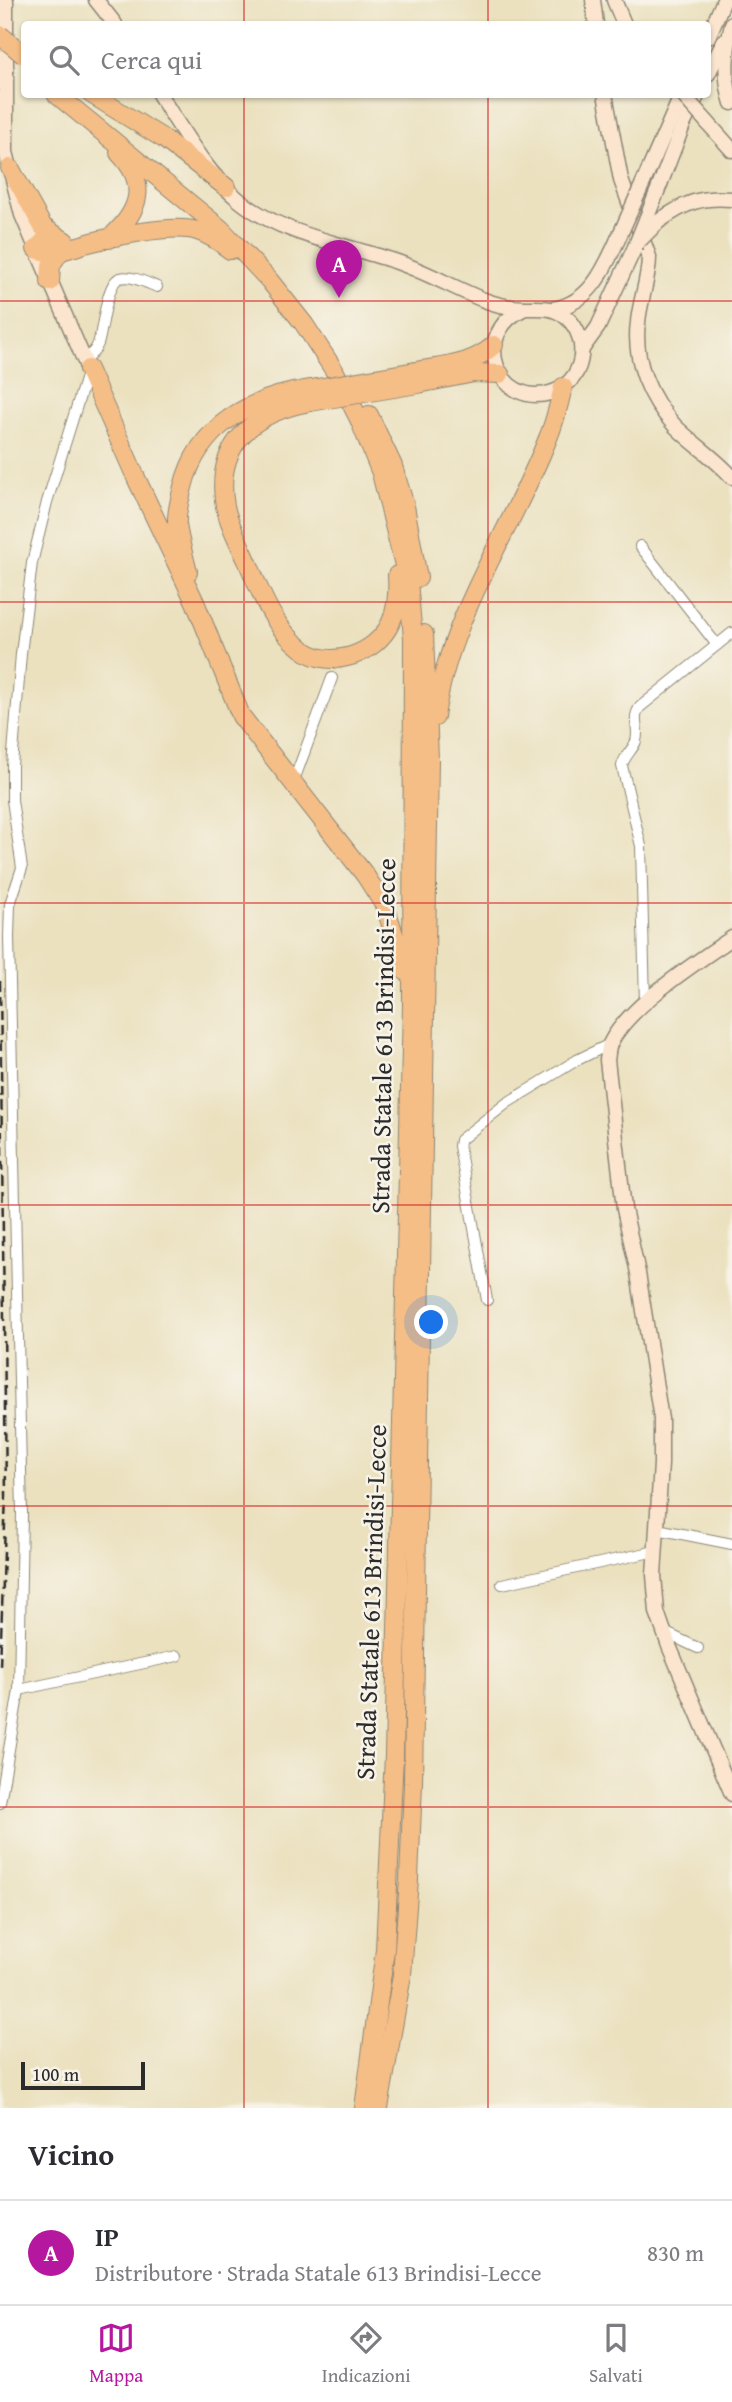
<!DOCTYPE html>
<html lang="it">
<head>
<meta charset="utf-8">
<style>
	body { margin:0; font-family:"Gentium Book Plus",serif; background:#f2f2f3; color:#2b2b33 }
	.scale { position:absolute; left:21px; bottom:18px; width:124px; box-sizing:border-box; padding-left:7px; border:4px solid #2b2b2b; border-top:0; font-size:19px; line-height:24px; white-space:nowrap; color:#2b2b2b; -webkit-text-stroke:5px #f7f3e8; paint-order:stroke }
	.you { position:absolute; left:432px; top:1323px; width:24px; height:24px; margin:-18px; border:5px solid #fff; border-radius:50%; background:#1a73e8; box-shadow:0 0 0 10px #1a73e833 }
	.badge { display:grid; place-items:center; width:46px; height:46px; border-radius:50%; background:#b5179e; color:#fff; font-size:23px; font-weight:700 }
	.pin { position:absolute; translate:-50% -58px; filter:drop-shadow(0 2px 4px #0008) }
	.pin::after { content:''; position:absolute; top:37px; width:24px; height:21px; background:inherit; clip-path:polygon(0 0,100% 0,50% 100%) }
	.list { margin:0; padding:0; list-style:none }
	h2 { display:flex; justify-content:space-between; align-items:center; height:91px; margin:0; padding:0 28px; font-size:30px }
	h2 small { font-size:23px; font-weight:400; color:#7c7c81 }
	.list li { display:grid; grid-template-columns:46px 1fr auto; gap:21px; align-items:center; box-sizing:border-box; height:105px; padding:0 28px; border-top:2px solid #e1e1e2 }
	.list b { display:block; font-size:26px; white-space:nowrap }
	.list p { margin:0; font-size:23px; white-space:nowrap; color:#7c7c81 }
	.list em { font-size:23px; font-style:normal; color:#7c7c81 }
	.icon { flex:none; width:38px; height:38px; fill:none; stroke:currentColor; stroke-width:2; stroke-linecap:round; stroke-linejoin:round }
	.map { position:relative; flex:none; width:732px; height:2108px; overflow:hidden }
	.search { position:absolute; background:#fff; box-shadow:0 2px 5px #0004; left:21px; right:21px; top:21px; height:77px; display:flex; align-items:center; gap:18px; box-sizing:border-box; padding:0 24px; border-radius:7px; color:#7c7c81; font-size:26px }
	.sheet { height:196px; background:#fff }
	nav { display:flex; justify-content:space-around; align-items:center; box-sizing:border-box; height:98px; border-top:2px solid #e1e1e2; background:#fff; font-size:19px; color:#7c7c81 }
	nav a { display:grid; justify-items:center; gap:4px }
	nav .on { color:#b5179e }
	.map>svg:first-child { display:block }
</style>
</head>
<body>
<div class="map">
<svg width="732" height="2108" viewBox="0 0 732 2108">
	<rect width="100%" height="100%" fill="#f7f3e8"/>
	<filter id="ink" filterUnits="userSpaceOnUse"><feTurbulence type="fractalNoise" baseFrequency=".0143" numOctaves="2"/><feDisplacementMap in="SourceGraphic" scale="14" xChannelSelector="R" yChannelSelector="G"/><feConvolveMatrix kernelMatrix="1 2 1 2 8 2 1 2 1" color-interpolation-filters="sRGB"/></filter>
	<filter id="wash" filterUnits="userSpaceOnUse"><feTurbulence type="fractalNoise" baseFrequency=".00686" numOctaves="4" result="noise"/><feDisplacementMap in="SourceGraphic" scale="28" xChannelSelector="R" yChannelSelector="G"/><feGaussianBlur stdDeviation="1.57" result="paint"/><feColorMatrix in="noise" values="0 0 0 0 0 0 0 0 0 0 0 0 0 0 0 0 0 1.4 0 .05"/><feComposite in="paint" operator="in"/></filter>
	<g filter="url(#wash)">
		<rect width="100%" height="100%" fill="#ebe1bf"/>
	</g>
	<g filter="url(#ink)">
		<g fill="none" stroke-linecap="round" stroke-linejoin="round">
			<defs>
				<g id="street">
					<path d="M84 361C90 356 95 351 98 344 103 330 106 282 120 278 132 275 147 283 157 287"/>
					<path d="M640 546 717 645"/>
					<path d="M293 783 332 678"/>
					<path d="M645 1003 641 846 622 766C624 756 633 750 636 741 640 728 631 719 640 707L732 633"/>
					<path d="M487 1300 459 1146 460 1140 507 1103 577 1060 610 1044"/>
					<path d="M657 1529 732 1544"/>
					<path d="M502 1584 656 1551"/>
					<path d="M664 1632 698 1648"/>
					<path d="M19 1690 177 1656"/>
					<path d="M0 1803 19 1690 22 1514 9 937 10 904 22 868 12 800V766L21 654 32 563 47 502 88 370"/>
				</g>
				<g id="secondary">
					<path d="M6 0V152L22 215 88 369"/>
					<path d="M96 0 115 24"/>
					<path d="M593 0 596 24"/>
					<path d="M614 0 624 24"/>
					<path d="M732 24C726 51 723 76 732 103"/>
					<path d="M708 37 724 0"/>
					<path d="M708 74 724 41"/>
					<path d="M159 94C183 131 205 172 239 200 282 235 340 243 391 260 424 270 453 288 484 300 497 305 512 308 526 308 541 308 553 306 566 317 592 339 584 384 550 393 498 408 468 334 525 308"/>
					<path d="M605 94 621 180 649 257C649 279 640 300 638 322 633 360 649 398 675 426 693 444 715 458 732 477"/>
					<path d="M707 122 732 150"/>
					<path d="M647 174 682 94"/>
					<path d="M661 182 683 125 698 94"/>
					<path d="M659 221C685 203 700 196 732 199"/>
					<path d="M553 309C590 303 604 270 618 239"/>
					<path d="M582 349 598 327 635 247"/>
					<path d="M732 938C698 961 627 1007 610 1044 608 1049 608 1055 607 1060L624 1209 638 1273 661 1419V1464L654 1575 657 1612 669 1646 732 1794"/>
				</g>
				<g id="highway">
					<path d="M56 94 221 229 269 280 304 324 334 370 359 419 381 473 408 581 413 638 412 1005 394 1755 385 1950 364 2108"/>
					<path d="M91 94 164 139 226 187"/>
					<path d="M10 168 43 227 65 241"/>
					<path d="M58 238 45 240 36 249C56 256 60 251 78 246 104 238 173 223 197 231 210 235 220 242 230 250"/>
					<path d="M109 239C139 212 150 185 119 153"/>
					<path d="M50 282 51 265 59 253"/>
					<path d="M88 369 137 480 195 602 241 716 365 875 386 908 405 971"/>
					<path d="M416 371C444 366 473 365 494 345"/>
					<path d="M418 384 474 373 500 374"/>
					<path d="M310 402C254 412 214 444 225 506 229 526 241 546 249 565 262 596 274 628 302 649 330 671 377 654 391 622 397 608 398 590 397 575"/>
					<path d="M369 415 393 466 405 506 418 578"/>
					<path d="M188 572C184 556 179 540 177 524 176 512 180 499 183 487 198 425 252 397 311 389"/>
					<path d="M435 717C449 615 511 532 548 438 555 422 559 404 563 387"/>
					<path d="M379 2108 402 1975 409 1879 413 1783 429 759 424 634"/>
				</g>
			</defs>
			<use href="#street" stroke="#8b8675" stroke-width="12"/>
			<use href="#secondary" stroke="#8b8675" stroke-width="17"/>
			<use href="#highway" stroke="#8b8675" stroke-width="20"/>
			<use href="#street" stroke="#fff" stroke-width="10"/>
			<use href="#secondary" stroke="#fbe5cf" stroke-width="14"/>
			<use href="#highway" stroke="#f6be87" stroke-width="18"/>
			<path stroke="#2b2b2b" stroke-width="2.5" stroke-dasharray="10 5" stroke-linecap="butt" d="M0 981 6 1494 0 1667"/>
			<defs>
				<g id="secondary-bridge">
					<path d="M682 94 707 122"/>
					<path d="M618 239 647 174"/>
					<path d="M640 240 659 221"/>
					<path d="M635 247 661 182"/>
				</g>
				<g id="highway-bridge">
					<path d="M0 35 24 55"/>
					<path d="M311 389 416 371"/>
					<path d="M310 402 418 384"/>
				</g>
			</defs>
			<use href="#secondary-bridge" stroke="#8b8675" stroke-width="17" stroke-linecap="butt"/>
			<use href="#highway-bridge" stroke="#8b8675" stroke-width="20" stroke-linecap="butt"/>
			<use href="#secondary-bridge" stroke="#fbe5cf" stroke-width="14"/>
			<use href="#highway-bridge" stroke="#f6be87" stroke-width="18"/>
		</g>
	</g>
	<path fill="none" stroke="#d62828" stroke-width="2" stroke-opacity="0.55" d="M244 0V24M488 0V24M244 94V2108M488 94V2108M0 301H732M0 602H732M0 903H732M0 1205H732M0 1506H732M0 1807H732"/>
	<g text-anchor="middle" stroke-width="5" stroke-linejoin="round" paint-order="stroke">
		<g font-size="26" fill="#2b2b2b" stroke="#f7f3e8">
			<text transform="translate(383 1036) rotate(-89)" y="9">Strada Statale 613 Brindisi-Lecce</text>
			<text transform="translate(371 1602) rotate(-88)" y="9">Strada Statale 613 Brindisi-Lecce</text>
		</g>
	</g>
</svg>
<div class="scale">100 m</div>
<div class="you"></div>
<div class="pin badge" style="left:339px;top:298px">A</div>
<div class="search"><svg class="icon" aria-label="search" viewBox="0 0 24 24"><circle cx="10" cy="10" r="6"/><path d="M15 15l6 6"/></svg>Cerca qui</div>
</div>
<section class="sheet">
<h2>Vicino<small></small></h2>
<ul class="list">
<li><span class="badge">A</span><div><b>IP</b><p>Distributore · Strada Statale 613 Brindisi-Lecce</p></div><em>830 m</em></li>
</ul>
</section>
<nav>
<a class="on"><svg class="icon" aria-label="map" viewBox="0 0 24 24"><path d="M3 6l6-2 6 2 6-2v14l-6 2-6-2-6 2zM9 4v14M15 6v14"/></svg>Mappa</a>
<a><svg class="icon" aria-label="directions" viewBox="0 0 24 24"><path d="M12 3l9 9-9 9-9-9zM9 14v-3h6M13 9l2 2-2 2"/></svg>Indicazioni</a>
<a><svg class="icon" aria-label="saved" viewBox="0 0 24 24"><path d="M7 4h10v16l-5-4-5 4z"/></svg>Salvati</a>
</nav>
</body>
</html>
